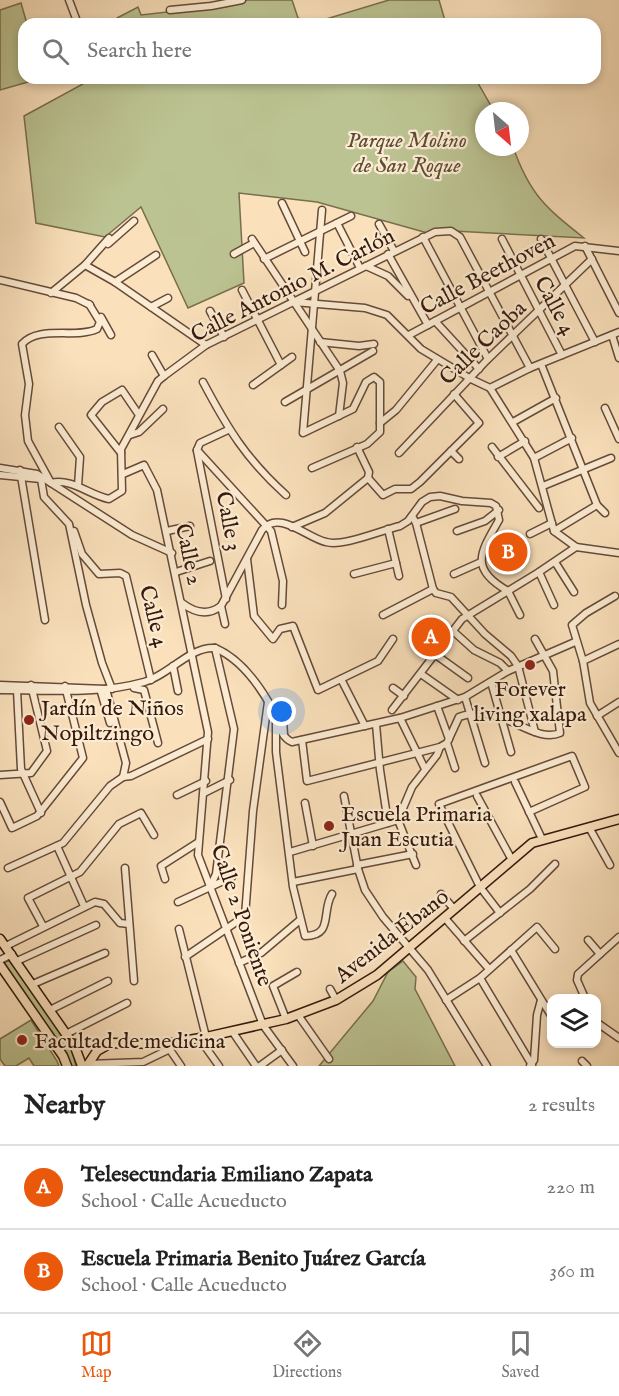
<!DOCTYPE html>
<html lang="en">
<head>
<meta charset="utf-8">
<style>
	body { margin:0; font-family:"IM FELL English",serif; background:#f2f2f2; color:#222 }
	.controls { position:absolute; right:18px; bottom:18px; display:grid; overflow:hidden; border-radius:12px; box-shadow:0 3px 9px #0003 }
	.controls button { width:54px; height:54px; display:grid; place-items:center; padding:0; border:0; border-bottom:2px solid #e0e0e0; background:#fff; color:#222; font:30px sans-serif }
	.compass { position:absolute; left:475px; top:102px; width:54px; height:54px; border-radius:50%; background:#fff; box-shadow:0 3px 9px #0003; rotate:152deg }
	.you { position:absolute; left:282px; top:712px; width:21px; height:21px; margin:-15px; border:4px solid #fff; border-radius:50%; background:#1a73e8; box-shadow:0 0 0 9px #1a73e833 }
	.badge { display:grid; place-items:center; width:39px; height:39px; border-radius:50%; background:#ea580c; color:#fff; font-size:20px; font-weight:700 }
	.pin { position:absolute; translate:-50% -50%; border:3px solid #fff; box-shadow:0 2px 6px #0006 }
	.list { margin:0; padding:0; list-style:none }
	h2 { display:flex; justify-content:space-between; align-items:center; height:78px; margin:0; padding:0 24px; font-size:26px }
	h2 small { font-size:20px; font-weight:400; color:#767676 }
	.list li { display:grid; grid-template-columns:39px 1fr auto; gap:18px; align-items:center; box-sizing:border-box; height:84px; padding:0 24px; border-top:2px solid #e0e0e0 }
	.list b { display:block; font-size:22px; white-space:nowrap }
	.list p { margin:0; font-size:20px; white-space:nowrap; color:#767676 }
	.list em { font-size:20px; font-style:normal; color:#767676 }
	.icon { flex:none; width:33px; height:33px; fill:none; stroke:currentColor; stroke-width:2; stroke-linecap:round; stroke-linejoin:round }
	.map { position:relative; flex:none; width:619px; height:1066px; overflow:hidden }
	.search { position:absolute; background:#fff; box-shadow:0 3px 9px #0003; left:18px; right:18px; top:18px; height:66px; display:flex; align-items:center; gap:15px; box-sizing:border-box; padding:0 21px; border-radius:18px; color:#767676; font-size:22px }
	.sheet { height:246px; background:#fff }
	nav { display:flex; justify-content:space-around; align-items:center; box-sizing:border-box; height:84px; border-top:2px solid #e0e0e0; background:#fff; font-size:16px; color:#767676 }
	nav a { display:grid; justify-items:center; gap:3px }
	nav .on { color:#ea580c }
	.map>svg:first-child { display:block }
</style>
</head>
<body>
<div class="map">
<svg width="619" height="1066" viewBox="0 0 619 1066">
	<rect width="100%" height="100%" fill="#fae1bc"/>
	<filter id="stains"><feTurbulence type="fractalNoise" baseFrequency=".00333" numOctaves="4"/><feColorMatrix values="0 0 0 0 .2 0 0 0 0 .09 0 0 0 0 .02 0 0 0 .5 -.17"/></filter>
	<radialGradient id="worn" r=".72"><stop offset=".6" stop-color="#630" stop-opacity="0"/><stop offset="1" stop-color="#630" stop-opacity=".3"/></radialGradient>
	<g fill="#bcc392" stroke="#786e4f" stroke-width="1.5">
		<path d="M247 0H292L298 18 313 23 389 0H439L446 24H117V18L138 7 141 15 238 4Z"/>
		<path d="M21 3 27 24H24V78H42L0 90V10Z"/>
		<path d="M81 78H475L494 111H484V147H513C530 195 546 208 584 238L453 231 431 234 317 202 239 193 244 283 188 308 141 207 105 237 36 223 24 116 83 84Z"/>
		<path d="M10 960 72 1050 76 1066H68L2 964Z"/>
		<path d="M403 961 416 977 415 989 455 1066H319L373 1001 388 972Z"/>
		<path d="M31 1020 57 1061 59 1066H34L29 1058 16 1066H5L0 1059V1039Z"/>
	</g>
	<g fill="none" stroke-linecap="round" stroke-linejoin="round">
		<defs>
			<g id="minor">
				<path d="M69 0 78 24"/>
				<path d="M170 10 211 6 242 0"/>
				<path d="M282 203 305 252"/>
				<path d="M337 223 360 268"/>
				<path d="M379 224 394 251"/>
				<path d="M423 237 488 359"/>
				<path d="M252 239 340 371 343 383 339 416"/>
				<path d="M502 239 562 355"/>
				<path d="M541 239 595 342"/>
				<path d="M108 244 134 221"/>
				<path d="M585 246 619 313"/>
				<path d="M234 254 254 243"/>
				<path d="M388 254 428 325"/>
				<path d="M264 259 351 216"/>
				<path d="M85 265 115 282 206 345"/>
				<path d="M366 266 388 276 408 296"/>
				<path d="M0 280 76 298 90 305"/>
				<path d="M115 282 156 255"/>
				<path d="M242 290 281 365"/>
				<path d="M51 293 85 265 109 238"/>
				<path d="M294 302 365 308 387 315 421 349 471 379 490 388 534 458 554 531 576 547 619 553"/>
				<path d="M89 304 100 322 97 329C75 339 39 325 22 344L29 384 25 415 28 441 51 483C72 478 89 495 109 499L122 491 121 449 158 381 164 376 206 345 435 232 451 231 460 237 530 368"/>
				<path d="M151 307 168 298"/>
				<path d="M210 311 224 337"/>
				<path d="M101 317 111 335"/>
				<path d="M435 321 479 369"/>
				<path d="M409 335 575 246 619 251"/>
				<path d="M612 335 619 358"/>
				<path d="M320 342 359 346 374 344"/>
				<path d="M152 355 164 376"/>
				<path d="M541 364 597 505 605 513"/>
				<path d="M203 382C228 429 246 459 286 495"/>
				<path d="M253 385 292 357"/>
				<path d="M490 388 530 368 619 332"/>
				<path d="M285 402 373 351"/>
				<path d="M605 408 619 439"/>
				<path d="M513 422 556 398"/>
				<path d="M380 423 396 410 437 360"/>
				<path d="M59 427 80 457 78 486"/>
				<path d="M130 435 139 432 163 409"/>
				<path d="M492 447 539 508"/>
				<path d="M197 450 271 531 283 581 282 605"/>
				<path d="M197 450 200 443 228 430"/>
				<path d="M197 451 226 599"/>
				<path d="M451 451 459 459"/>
				<path d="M121 453 91 415 102 402 122 390 139 415"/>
				<path d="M399 453 488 359 592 259"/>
				<path d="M498 457 525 441"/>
				<path d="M534 458 572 438"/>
				<path d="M0 468 37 474 132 535 172 553"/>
				<path d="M312 468 367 444 380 432V382L374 377 366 382 353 409 303 433 322 210"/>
				<path d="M20 470 45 620"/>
				<path d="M123 474 144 465 157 490 208 732 198 855 263 1025 293 1066"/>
				<path d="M0 475 41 479"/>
				<path d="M368 478 383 495 395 489H411L420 482 479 423 454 394"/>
				<path d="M41 479 44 497 69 524 86 605 102 663 112 689"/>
				<path d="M543 486 611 458"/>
				<path d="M412 516 416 523 433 589"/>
				<path d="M416 523 455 509"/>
				<path d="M292 527 325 513 368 478 369 472 357 447"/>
				<path d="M388 529 399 576"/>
				<path d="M74 531 82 554 99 574 120 573 126 576 151 680"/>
				<path d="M167 531 190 526"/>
				<path d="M457 531 485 521 499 510"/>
				<path d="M554 531 597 505"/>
				<path d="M530 534 552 523"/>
				<path d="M247 559 254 616 273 639 280 629 293 626 318 690 378 661 393 639"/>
				<path d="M555 562 574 592"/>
				<path d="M176 572 210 561"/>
				<path d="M539 572 554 605"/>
				<path d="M354 574 396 563"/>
				<path d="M454 574 481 562"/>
				<path d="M433 589 436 593 451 597 485 634 511 656 518 666 535 732"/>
				<path d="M508 591 520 615"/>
				<path d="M615 596 586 613 572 625 583 661 590 703 619 753"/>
				<path d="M182 603C195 613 208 616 221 606L262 530C279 509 307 538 326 542 343 547 382 530 400 526L408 521 422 502 430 497 440 496 462 501 491 503 496 506 499 520C480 553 469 569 508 591"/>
				<path d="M221 606 225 624"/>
				<path d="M383 615 433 589"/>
				<path d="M453 631 474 650 500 663 508 671"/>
				<path d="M215 648C241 659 260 686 273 710 278 721 280 737 292 742L400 718 465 697 508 671 575 642"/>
				<path d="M436 655 468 678"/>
				<path d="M583 661 619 644"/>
				<path d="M173 666 178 691"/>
				<path d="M421 674 458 700"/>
				<path d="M341 679 365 726"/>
				<path d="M491 682 511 752"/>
				<path d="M0 685 106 689"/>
				<path d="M134 688 144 690 158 743"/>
				<path d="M393 688 404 696"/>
				<path d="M106 689 126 763 123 777"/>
				<path d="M0 690C49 690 97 695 144 682 168 676 190 646 215 648"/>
				<path d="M17 690 21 769 41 813"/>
				<path d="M101 692 110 723"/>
				<path d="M465 697 485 763"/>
				<path d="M282 703 284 735"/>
				<path d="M437 706 449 739"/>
				<path d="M392 710 462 619 539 572 576 547"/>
				<path d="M597 716 619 702"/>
				<path d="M400 718 425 769"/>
				<path d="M276 720V752L293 887 305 936C334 936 321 911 332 894"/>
				<path d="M376 724 380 770 388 823"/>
				<path d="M302 740 307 781 440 747 447 743 459 717C501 701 533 745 560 733L553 671 535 639"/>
				<path d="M447 743 455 768"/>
				<path d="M0 775 31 773 47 751 31 685"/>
				<path d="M515 782 542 839"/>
				<path d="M204 793 230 780"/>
				<path d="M177 795 206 781"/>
				<path d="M344 796 358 869 365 890 383 917 428 970 487 1066"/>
				<path d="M477 796 512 860"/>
				<path d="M0 802 12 828 37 816 83 758 65 686"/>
				<path d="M305 803 313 846"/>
				<path d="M398 820 412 787 437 755 440 747"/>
				<path d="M398 820 416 865"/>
				<path d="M590 829 610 865"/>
				<path d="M57 846 84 906"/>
				<path d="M290 852 398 820"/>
				<path d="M357 865 413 854"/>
				<path d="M8 868 63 843 110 786 123 777 131 776 208 739"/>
				<path d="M125 868 134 981"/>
				<path d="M165 879 161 866 197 843"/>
				<path d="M293 882 358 869"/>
				<path d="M210 887 216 874 234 729 215 648"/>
				<path d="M441 894 454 909"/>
				<path d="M178 902 232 877"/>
				<path d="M500 913 480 887 439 804 572 756 585 787 529 812"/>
				<path d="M444 917 489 969"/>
				<path d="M43 926 28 898 80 872 119 824 141 813 154 835"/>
				<path d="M179 929 206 1037"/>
				<path d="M588 940 600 954"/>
				<path d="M464 941 530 889 555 864"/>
				<path d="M6 946 95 902 104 904 120 923 129 924"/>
				<path d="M511 950 552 1017"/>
				<path d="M185 957 245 916 253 811 268 702"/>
				<path d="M0 960 12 954"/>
				<path d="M17 961 96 925"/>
				<path d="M239 963 261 953 300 920"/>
				<path d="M480 978 532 1065"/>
				<path d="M33 984 105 953"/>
				<path d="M330 989 336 1000"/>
				<path d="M585 998 577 980 578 974 619 937"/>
				<path d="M446 1000 480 978 537 927 555 949"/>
				<path d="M50 1010 108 981"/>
				<path d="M298 1015 329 1059"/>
				<path d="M286 1019 273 986 297 972"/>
				<path d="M596 1022 619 1038"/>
				<path d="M232 1031 256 1066"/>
				<path d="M66 1034 127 1003"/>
				<path d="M199 1038 219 1066"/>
				<path d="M168 1047 181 1066"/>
				<path d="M582 1061 587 1066"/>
				<path d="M88 1064 143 1062 170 1049"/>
				<path d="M260 1066 282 1050"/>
				<path d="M530 1066 534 1060 537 1015 541 1000"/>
			</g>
			<g id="major">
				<path d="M0 939 75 1047 82 1066"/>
				<path d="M0 965 63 1056 67 1066"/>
				<path d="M87 1066 97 1051 111 1043 166 1044 206 1037 286 1019 336 1000 377 975 532 843 619 819"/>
			</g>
		</defs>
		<use href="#minor" stroke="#664a38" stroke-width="9"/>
		<use href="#major" stroke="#35180c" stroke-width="11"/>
		<use href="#minor" stroke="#fcecd3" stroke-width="6"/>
		<use href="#major" stroke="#fae1bc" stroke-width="8"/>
	</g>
	<g fill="#8f2418" stroke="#fcecd3" stroke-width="2">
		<circle cx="530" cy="665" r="6"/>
		<circle cx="29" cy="720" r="6"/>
		<circle cx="329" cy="826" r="6"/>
		<circle cx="22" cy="1040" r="6"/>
	</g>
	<g text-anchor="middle" stroke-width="4.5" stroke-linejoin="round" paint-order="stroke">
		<g font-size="22" font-style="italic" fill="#5e4b34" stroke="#fcecd3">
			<text x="407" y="147">Parque Molino<tspan x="407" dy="25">de San Roque</tspan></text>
		</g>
		<g font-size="22" fill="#35180c" stroke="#fcecd3">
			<text transform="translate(487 273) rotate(-28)" y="8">Calle Beethoven</text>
			<text transform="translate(292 284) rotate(-27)" y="8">Calle Antonio M. Carlón</text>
			<text transform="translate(556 305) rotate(62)" y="8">Calle 4</text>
			<text transform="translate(482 342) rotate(-44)" y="8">Calle Caoba</text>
			<text transform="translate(230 521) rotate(79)" y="8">Calle 3</text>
			<text transform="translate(190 554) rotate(78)" y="8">Calle 2</text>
			<text transform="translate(155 616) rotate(76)" y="8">Calle 4</text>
			<text transform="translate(243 915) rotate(71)" y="8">Calle 2 Poniente</text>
			<text transform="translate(391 935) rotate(-38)" y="8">Avenida Ébano</text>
		</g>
		<g font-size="22" fill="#35180c" stroke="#fcecd3" text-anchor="start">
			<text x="530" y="696" text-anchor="middle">Forever<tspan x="530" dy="25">living xalapa</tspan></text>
			<text x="41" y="715">Jardín de Niños<tspan x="41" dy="25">Nopiltzingo</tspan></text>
			<text x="341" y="821">Escuela Primaria<tspan x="341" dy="25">Juan Escutia</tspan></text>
			<text x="34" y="1048">Facultad de medicina</text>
		</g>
	</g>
	<rect width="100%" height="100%" filter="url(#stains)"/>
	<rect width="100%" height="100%" fill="url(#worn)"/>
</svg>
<div class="controls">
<button><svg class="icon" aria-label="layers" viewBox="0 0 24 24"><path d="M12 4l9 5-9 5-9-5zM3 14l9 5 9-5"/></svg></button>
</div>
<svg class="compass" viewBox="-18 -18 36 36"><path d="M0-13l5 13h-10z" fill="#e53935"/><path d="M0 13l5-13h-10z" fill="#767676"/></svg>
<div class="you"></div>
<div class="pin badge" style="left:431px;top:637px">A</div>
<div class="pin badge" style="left:508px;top:552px">B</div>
<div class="search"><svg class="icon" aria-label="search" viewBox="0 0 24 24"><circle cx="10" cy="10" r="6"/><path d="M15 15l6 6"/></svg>Search here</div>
</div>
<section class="sheet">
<h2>Nearby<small>2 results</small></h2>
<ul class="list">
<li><span class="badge">A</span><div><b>Telesecundaria Emiliano Zapata</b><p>School · Calle Acueducto</p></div><em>220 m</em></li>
<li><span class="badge">B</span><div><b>Escuela Primaria Benito Juárez García</b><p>School · Calle Acueducto</p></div><em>360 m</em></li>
</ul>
</section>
<nav>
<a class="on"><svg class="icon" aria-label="map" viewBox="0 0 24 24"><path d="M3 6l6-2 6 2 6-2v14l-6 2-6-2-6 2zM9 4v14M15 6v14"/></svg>Map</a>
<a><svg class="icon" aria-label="directions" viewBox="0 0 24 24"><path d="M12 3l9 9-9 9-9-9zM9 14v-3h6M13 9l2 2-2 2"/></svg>Directions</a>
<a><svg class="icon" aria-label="saved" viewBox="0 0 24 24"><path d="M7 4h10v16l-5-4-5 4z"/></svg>Saved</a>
</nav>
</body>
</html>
